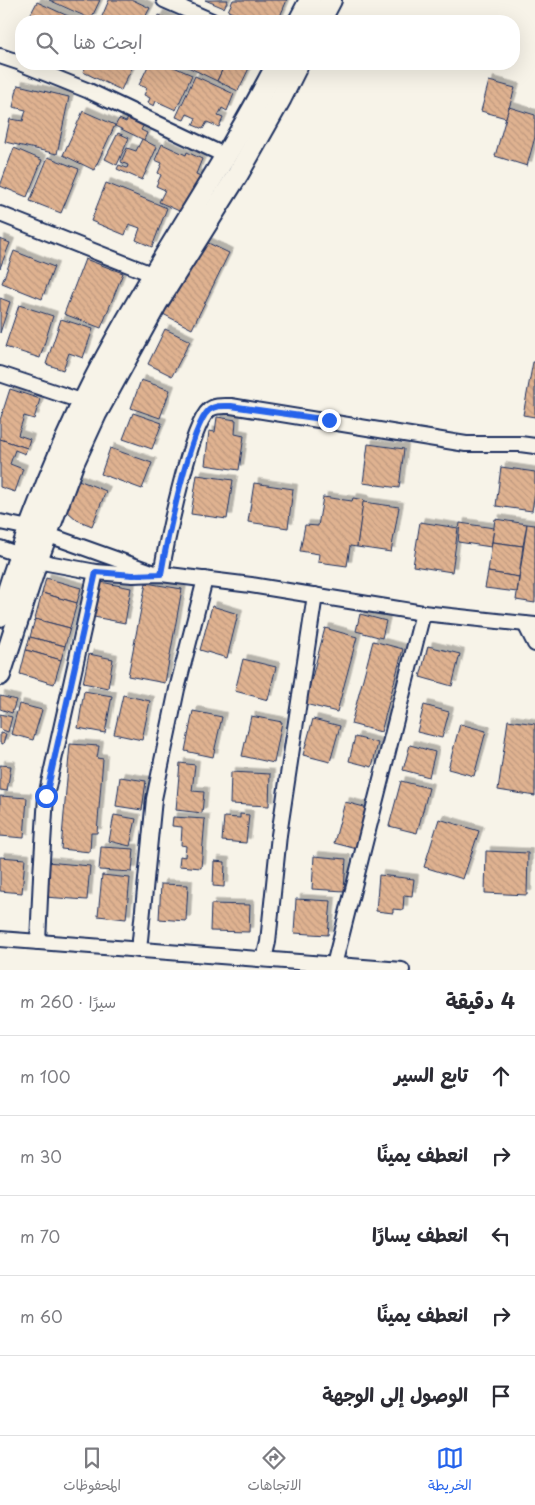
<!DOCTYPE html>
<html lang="ar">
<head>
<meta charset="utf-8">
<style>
	body { margin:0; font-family:"Playpen Sans","Playpen Sans Arabic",sans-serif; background:#f7f7f7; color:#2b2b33; direction:rtl }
	.stop { position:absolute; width:15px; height:15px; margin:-11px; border:4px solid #2563eb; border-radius:50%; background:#fff }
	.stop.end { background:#2563eb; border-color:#fff; box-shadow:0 1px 5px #0008 }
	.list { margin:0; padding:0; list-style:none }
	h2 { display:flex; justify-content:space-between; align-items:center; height:65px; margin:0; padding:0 20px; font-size:21px }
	h2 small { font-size:16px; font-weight:400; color:#7c7c81 }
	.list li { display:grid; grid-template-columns:32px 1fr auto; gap:15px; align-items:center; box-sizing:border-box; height:80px; padding:0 20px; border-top:1px solid #e1e1e2 }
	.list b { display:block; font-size:19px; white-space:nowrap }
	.list em { font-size:16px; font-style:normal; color:#7c7c81 }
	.icon { flex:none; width:28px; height:28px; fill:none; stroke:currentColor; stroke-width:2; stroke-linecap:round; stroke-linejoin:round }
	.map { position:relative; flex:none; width:535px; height:970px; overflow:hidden; direction:ltr }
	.search { position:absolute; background:#fff; box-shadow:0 5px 20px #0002; left:15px; right:15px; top:15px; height:55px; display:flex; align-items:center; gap:12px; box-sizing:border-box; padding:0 18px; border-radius:20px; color:#7c7c81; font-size:19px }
	.sheet { height:465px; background:#fff }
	nav { display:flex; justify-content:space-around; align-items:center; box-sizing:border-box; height:70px; border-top:1px solid #e1e1e2; background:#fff; font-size:14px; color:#7c7c81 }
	nav a { display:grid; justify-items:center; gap:2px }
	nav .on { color:#2563eb }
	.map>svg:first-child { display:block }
</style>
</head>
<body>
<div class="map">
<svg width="535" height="970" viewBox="0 0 535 970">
	<defs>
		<pattern id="building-back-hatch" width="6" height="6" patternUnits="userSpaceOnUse" patternTransform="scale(1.25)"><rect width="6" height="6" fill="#dfb290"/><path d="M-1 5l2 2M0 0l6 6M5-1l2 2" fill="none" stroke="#bf997f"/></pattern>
		<filter id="shadow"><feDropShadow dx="4.5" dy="-4.5" stdDeviation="0" flood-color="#0004"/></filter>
	</defs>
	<rect width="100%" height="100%" fill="#f7f3e8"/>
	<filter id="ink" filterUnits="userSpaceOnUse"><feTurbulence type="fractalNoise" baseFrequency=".02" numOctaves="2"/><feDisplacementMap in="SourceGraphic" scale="10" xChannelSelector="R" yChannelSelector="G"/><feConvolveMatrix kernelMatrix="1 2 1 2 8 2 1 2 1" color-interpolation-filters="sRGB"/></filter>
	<g filter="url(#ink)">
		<g fill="url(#building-back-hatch)" stroke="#1b2f5e" filter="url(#shadow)">
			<path d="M49 0H100L91 19Z"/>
			<path d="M109 0H133L150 8 143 21H100Z"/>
			<path d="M205 0H228L224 8Z"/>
			<path d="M233 0H287L278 21H252L228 11Z"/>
			<path d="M37 2 79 21H27Z"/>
			<path d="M159 15 173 21H156Z"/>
			<path d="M87 64H134L121 90 83 72Z"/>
			<path d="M149 64H167L192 75 176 110 156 101 154 106 148 103 150 98 144 95 147 88 139 85Z"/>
			<path d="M190 64H225L217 81 188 67Z"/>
			<path d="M225 64H251L238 91 217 81Z"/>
			<path d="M195 76 234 94 227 111 222 108 218 116 223 118 219 127 207 122 203 129 193 125 196 118 187 114 184 120 176 117Z"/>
			<path d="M489 81 515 88 506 118 481 111Z"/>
			<path d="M18 85 69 97 57 154 5 142 10 119 23 121 26 110 13 107Z"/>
			<path d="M509 107 535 115V137L527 166 495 156Z"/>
			<path d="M83 111 115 125 94 170 63 155Z"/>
			<path d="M129 116 145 123 141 130 147 133 144 140 115 126 119 119 126 122Z"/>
			<path d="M118 133 129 138 117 165 105 159Z"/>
			<path d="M142 139 157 147 142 180 117 169 119 165 127 168 128 165 121 162 127 148 136 151Z"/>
			<path d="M162 144 186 155 187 152 202 159 196 174 203 177 186 214 159 202 165 190 156 186 161 175 158 173 162 163 155 160Z"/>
			<path d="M14 148 42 160 27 197 0 186Z"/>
			<path d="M48 157 79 169 61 213 30 201Z"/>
			<path d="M106 183 167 208 152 247 136 240 140 228 129 224 125 235 91 221Z"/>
			<path d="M0 239 10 243 0 268Z"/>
			<path d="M200 239 229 253 192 329 163 314Z"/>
			<path d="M14 251 54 267 42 299 2 283Z"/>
			<path d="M85 259 123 273 101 328 64 314Z"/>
			<path d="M0 298 10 302 0 333Z"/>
			<path d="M19 305 53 316 40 358 5 347Z"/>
			<path d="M61 319 93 329 83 358 69 353 63 370 46 364Z"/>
			<path d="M165 329 190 341 172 376 148 364Z"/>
			<path d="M533 362H535V417L523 415Z"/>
			<path d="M141 380 170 390 160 418 131 408Z"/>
			<path d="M10 389 40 399 34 419 24 416 18 435 30 439 27 448 0 439V420Z"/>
			<path d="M133 413 162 423 152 449 123 439Z"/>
			<path d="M217 417 236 420 235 434 244 436 239 470 205 465 209 431 215 432Z"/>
			<path d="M0 439 27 448 25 454 15 450 10 464 23 469 15 492 0 487Z"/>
			<path d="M368 444 404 449 399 488 363 483Z"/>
			<path d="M110 448 152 463 142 489 101 474Z"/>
			<path d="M501 467 535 472V491L532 511 496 506Z"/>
			<path d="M197 475 233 480 227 519 191 514Z"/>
			<path d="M76 479 106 491 92 526 77 520 67 511 65 503Z"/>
			<path d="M254 483 293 489 288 528 248 522Z"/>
			<path d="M323 497 352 501 353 498 364 500 357 547 350 546 347 566 318 562 319 554 300 551 305 525 318 526Z"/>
			<path d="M363 502 399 507 391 552 357 547Z"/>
			<path d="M495 519 527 524 523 546 492 542Z"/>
			<path d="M420 522 458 528 452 572 413 566Z"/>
			<path d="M460 523 494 528 491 547 458 542Z"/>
			<path d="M527 524 535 525V603L516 600Z"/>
			<path d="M492 542 523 546 519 577 488 572Z"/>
			<path d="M488 572 519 577 517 592 485 588Z"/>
			<path d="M46 578 81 588 77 603 42 593Z"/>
			<path d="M101 582 131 588 125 623 94 617Z"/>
			<path d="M146 583 182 589 165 683 128 676Z"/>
			<path d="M42 593 77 603 70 628 35 619Z"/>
			<path d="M212 606 238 614 227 658 200 650Z"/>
			<path d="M360 614 386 621 382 638 356 631Z"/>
			<path d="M35 619 70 628 65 646 30 637Z"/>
			<path d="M325 628 357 637 337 712 305 704Z"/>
			<path d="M30 637 65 646 61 660 26 650Z"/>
			<path d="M373 641 403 649 381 732 351 724Z"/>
			<path d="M428 646 460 654 452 686 420 677Z"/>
			<path d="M26 650 61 660 54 684 20 674Z"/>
			<path d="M89 654 113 659 108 688 83 683Z"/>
			<path d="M243 659 276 667 268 700 235 691Z"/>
			<path d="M84 691 112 696 105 733 78 728Z"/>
			<path d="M123 695 150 701 142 740 114 734Z"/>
			<path d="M0 696 16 700 12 713 0 709Z"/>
			<path d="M19 704 42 710 33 740 11 734Z"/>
			<path d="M424 705 449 712 442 738 417 732Z"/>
			<path d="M193 711 222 717 213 757 185 751Z"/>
			<path d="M0 714 12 717 8 732 0 729Z"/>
			<path d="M251 716 282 722 274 763 242 756Z"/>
			<path d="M313 719 340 726 330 762 303 755Z"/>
			<path d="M508 720 535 724V796L498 790Z"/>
			<path d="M460 724 486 731 474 776 448 769Z"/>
			<path d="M0 733 6 734 3 744 0 743Z"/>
			<path d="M355 737 378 743 372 767 349 761Z"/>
			<path d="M70 744 99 746 97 758 103 759 97 833H91L90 852 61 849Z"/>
			<path d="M410 745 435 752 429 777 403 770Z"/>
			<path d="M180 763 195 765 192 791 204 792 202 813 176 810Z"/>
			<path d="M0 765 11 766 7 791 0 790Z"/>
			<path d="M231 772 270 774 269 806 230 804Z"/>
			<path d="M120 777 146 781 142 810 116 806Z"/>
			<path d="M401 781 429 788 417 833 389 826Z"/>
			<path d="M0 796 27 798 24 838 0 836Z"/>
			<path d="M345 802 368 808 357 849 334 843Z"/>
			<path d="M240 814 249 815 246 843 222 841 224 817 240 818Z"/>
			<path d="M114 815 136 819 130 846 109 841Z"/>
			<path d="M173 817 205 819 201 868 179 866 180 856 185 857 186 846 181 845 182 827 172 826Z"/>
			<path d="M439 819 479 831 463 879 424 867Z"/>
			<path d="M101 847 134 849 132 872 99 870Z"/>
			<path d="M486 851 528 853 527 895 485 893Z"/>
			<path d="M314 856 346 859 344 891 312 889Z"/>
			<path d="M0 857 25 859 22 893 0 891Z"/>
			<path d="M214 861 225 862 224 887 213 886Z"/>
			<path d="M47 862 90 866 87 900 44 897Z"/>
			<path d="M102 875 130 878 126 919 98 916Z"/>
			<path d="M379 875 414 879 412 896 404 895 403 910 393 909V913L376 911Z"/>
			<path d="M161 884 188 885 186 921 159 919Z"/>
			<path d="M296 899 331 901 328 935 294 933Z"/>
			<path d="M211 904 250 905 249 932 210 931Z"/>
		</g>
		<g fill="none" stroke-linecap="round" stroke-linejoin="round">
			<defs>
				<g id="street">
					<path d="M164 0 212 21"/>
					<path d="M0 56 21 63"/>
					<path d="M22 64 89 91 226 156"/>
					<path d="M0 214 154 275"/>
					<path d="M0 374 84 402"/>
					<path d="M0 522 29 528 152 572"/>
					<path d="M0 548 37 561 96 572 133 575 161 574 251 585 423 613 535 625"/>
					<path d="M161 574C166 545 190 426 209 410 215 405 223 406 231 406L466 444H520L535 446"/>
					<path d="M525 624 535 644"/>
					<path d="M0 939 402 970"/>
					<path d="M38 942 41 876 46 796 96 572"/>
					<path d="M139 950 154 799 177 689 205 579"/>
					<path d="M264 959 268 942 279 835 315 595"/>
					<path d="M334 965 423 613"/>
				</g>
				<g id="secondary">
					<path d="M299 21 310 0"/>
					<path d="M320 21 331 0"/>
					<path d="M0 616C25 534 56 454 95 378 151 270 222 171 277 64"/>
					<path d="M0 675 37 561 73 464 96 414 157 303 238 174 281 98 298 64"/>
				</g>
			</defs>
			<use href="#street" stroke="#1b2f5e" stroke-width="18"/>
			<use href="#secondary" stroke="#1b2f5e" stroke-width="24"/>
			<use href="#street" stroke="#f7f3e8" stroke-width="14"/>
			<use href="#secondary" stroke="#f7f3e8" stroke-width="20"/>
		</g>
	</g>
	<g fill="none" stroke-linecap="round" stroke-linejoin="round" filter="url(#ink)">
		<path stroke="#2563eb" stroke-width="6" d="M46 796 96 572 133 575 161 574C166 545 190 426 209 410 216 405 223 406 231 406L329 420"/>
	</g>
</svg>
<div class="stop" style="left:46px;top:796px"></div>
<div class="stop end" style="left:329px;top:420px"></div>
<div class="search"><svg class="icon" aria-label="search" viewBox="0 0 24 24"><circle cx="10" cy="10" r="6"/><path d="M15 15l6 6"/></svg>ابحث هنا</div>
</div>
<section class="sheet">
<h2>4 دقيقة<small>سيرًا · 260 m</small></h2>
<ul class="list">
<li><svg class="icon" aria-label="ahead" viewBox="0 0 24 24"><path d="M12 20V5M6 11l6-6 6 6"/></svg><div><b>تابع السير</b></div><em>100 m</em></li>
<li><svg class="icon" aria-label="right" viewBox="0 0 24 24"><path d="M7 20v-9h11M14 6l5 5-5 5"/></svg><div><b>انعطف يمينًا</b></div><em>30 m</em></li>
<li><svg class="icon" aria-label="left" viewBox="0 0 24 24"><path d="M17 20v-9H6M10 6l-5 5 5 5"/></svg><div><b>انعطف يسارًا</b></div><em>70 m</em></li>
<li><svg class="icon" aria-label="right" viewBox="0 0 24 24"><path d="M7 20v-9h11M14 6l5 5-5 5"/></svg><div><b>انعطف يمينًا</b></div><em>60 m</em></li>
<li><svg class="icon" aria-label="arrive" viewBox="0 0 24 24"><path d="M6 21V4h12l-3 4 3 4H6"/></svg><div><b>الوصول إلى الوجهة</b></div></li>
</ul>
</section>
<nav>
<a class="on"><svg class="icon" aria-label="map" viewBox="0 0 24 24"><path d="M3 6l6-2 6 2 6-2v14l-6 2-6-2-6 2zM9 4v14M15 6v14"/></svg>الخريطة</a>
<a><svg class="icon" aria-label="directions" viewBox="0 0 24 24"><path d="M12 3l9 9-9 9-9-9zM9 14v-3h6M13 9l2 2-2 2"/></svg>الاتجاهات</a>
<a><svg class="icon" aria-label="saved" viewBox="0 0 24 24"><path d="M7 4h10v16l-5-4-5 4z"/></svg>المحفوظات</a>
</nav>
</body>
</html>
